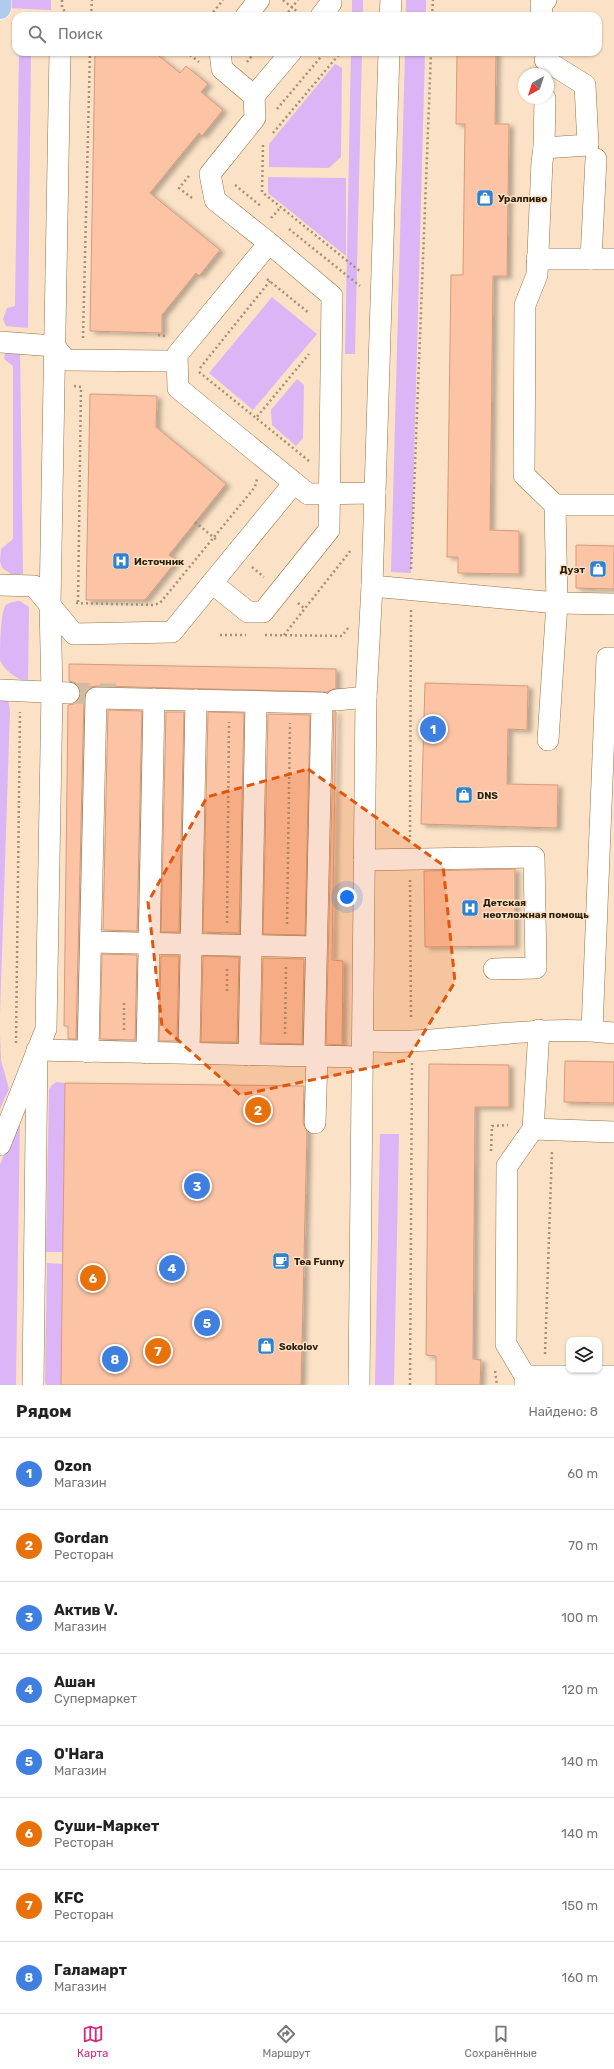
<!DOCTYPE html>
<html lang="ru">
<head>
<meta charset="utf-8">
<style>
	body { margin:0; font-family:Rubik,sans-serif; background:#f6f6f6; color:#222 }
	.controls { position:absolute; right:12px; bottom:12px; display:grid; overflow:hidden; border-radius:8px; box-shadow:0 1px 3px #0004 }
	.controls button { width:36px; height:36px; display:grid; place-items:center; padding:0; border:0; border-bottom:1px solid #e0e0e0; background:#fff; color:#222; font:20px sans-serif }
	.compass { position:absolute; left:518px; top:68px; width:36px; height:36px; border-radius:50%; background:#fff; box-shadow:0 1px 3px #0004; rotate:219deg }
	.you { position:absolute; left:347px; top:897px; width:14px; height:14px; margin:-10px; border:3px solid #fff; border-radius:50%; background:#1a73e8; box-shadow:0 0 0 6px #1a73e833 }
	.badge { display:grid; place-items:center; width:26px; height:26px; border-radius:50%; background:#db2777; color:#fff; font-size:13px; font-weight:700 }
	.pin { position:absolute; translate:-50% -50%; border:2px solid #fff; box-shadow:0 1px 4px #0006 }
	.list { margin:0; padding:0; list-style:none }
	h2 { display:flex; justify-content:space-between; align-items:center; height:52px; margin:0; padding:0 16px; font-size:17px }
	h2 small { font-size:13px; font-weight:400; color:#767676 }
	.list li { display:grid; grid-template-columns:26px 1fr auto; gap:12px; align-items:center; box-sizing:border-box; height:72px; padding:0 16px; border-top:1px solid #e0e0e0 }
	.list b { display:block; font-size:15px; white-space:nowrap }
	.list p { margin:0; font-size:13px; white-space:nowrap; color:#767676 }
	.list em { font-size:13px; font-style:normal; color:#767676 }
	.icon { flex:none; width:22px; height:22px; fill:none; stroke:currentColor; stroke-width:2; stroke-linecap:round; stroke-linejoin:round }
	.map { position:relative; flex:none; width:614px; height:1385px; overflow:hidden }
	.search { position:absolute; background:#fff; box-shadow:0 1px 3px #0004; left:12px; right:12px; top:12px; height:44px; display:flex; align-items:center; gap:10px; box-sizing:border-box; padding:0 14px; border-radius:12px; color:#767676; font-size:15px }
	.sheet { height:628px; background:#fff }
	nav { display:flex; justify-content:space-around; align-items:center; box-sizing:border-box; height:56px; border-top:1px solid #e0e0e0; background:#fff; font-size:11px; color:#767676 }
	nav a { display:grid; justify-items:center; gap:2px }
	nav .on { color:#db2777 }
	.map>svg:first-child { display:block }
</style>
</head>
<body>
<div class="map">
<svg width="614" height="1385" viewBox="0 0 614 1385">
	<defs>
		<filter id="shadow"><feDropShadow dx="4.5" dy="2.5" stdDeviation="2" flood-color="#0004"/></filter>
	</defs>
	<rect width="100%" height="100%" fill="#fbe2c6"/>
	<g fill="#dbb5f5">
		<path d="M8 0H51V10L7 8Z"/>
		<rect x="352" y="0" width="11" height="16"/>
		<rect x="406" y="0" width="20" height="16"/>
		<path d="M19 52H31L28 328 6 326 3 319 7 308 15 306Z"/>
		<path d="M351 52H362L355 354H345Z"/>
		<path d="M405 52H425L411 573 391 572Z"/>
		<path d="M335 64 342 68 341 157 329 168 269 167V144Z"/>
		<path d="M268 177 346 178V256L268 193Z"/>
		<path d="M272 297 317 334 253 410 209 373Z"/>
		<path d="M20 349 23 574H11L2 568 0 561 1 549 13 539V366L4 359 5 353Z"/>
		<path d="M297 379 304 385 303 438 296 446 272 425 271 410Z"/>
		<path d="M20 601 29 607 28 681C18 681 4 670 0 660 0 651 0 611 6 605 10 602 15 601 20 601Z"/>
		<path d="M2 700H8L10 710 0 1014V701Z"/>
		<path d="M0 1034 1 1060 9 1089 0 1109Z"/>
		<path d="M56 1082 65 1083 63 1252H46L49 1090 51 1086Z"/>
		<path d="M22 1103 20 1114 16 1385H0V1165Z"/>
		<path d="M380 1134H399L394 1385H375Z"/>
		<path d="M47 1263 63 1264 61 1385H46L45 1380Z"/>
	</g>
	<g fill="#fcc4a4" stroke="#d29c7d" filter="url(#shadow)">
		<path d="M95 52H154L180 73 186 66 208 84 201 92 223 110 202 136 199 133 150 193 220 250 199 276 196 273 162 315V333L90 331Z"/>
		<path d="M457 52H496L495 124H509L507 276H493L490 530 519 531V574L458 573V557H447L451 275H463L465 124H456Z"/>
		<path d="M90 394 157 396 156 427 226 484 169 555 177 560 145 600H86Z"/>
		<path d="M576 545 614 546V589L576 588Z"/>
		<path d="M69 664 336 669V688L327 692 96 686 91 687 86 691 84 698 76 1039H68V1026H64L68 705 74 704 79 700 81 693 76 683 69 681Z"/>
		<path d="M425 683 528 686 527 730 508 729 507 784 558 785 557 828 421 824Z"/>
		<path d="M108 710 142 711 137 931 103 930Z"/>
		<path d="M334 711 336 712 332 960 343 961 342 1045 326 1044Z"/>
		<path d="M166 712H184L179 932H161Z"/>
		<path d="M208 712 244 713 239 933 203 932Z"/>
		<path d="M268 714 310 715 305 935 263 934Z"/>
		<path d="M515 869V946L425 947 424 871Z"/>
		<path d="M102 954 137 955 135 1040 100 1039Z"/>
		<path d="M161 956H179L177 1041H159Z"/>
		<path d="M203 956 239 957 237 1042H201Z"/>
		<path d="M263 958 304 959 302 1044 261 1043Z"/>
		<path d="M565 1061 614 1062V1103L564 1102Z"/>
		<path d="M429 1064 509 1065V1107H475L473 1359 481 1360 480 1385H436V1356L426 1355Z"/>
		<path d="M65 1083 304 1086 303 1123 307 1131 301 1385H61Z"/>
	</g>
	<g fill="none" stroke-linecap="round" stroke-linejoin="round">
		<path stroke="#d2bba0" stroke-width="21" stroke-dasharray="21 10" stroke-linecap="butt" d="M69 693 116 694"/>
		<defs>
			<g id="minor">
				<path d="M246 16 259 0"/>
				<path d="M321 16 331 3V0"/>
				<path d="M390 16 391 0"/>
				<path d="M542 16 541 4 546 0"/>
				<path d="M220 52 222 69 254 96 255 118 210 174 215 200 269 243 177 355 178 388 308 494 375 493"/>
				<path d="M254 96 291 52"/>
				<path d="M545 98 544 148 542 162 537 275 525 305 524 475 555 505 557 603 548 740"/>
				<path d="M544 148 588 145 585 85 545 60"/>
				<path d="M269 243 332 296 329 530 263 612H248L212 583 294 483"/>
				<path d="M537 259H614"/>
				<path d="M591 259 596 159"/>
				<path d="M0 342 54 346 66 360 166 361"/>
				<path d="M555 505H614"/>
				<path d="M0 585 34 586 74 634 172 632 212 583"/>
				<path d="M372 586 557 603 614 604"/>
				<path d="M0 690 69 693"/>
				<path d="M336 700 366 697"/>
				<path d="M364 860 534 857 536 968 494 969"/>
				<path d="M91 942 316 947"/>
				<path d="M592 1030 607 658H614"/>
				<path d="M363 1041C379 1041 396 1042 412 1041 481 1038 544 1025 614 1033"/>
				<path d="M88 1052 96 698 322 703 314 1056"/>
				<path d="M147 1053 154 699"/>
				<path d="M189 1053 196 700"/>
				<path d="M249 1055 256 702"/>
				<path d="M315 1123 317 1056"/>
				<path d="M533 1129 614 1132"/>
				<path d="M0 1145 46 1029 52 692 50 605 60 52"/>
				<path d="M525 1376H614"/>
				<path d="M33 1385 37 1050 362 1057"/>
				<path d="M359 1385 366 697 372 586 389 52"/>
				<path d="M525 1385V1376L506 1344 507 1166 533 1129 539 1030"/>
			</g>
			<path id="major" d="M0 8V0"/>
		</defs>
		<use href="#minor" stroke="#987245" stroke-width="22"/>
		<use href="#major" stroke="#fff" stroke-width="23"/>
		<g stroke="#a49077" stroke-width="2.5" stroke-dasharray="2 3" stroke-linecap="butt">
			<path d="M62 0V8L69 16"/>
			<path d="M283 0 299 13"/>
			<path d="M91 16 92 0"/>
			<path d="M210 16 223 0"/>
			<path d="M285 16 298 0"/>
			<path d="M432 16 433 0"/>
			<path d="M186 52 199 62"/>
			<path d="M247 62 255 52"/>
			<path d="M277 109 325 52"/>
			<path d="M273 133 341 52"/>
			<path d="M263 145 262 192 361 272"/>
			<path d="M189 176 179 188 192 198"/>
			<path d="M235 185 262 207"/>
			<path d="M271 218 281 207"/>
			<path d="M289 229 360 286"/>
			<path d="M267 279 309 313"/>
			<path d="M158 335 165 336"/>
			<path d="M83 338 90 52"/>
			<path d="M200 368 270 281"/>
			<path d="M199 372 256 418"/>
			<path d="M74 386 81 387 78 603"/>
			<path d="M309 461 256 418 309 354"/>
			<path d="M195 522 218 541"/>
			<path d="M252 567 264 577"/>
			<path d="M411 569 431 52"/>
			<path d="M76 603 153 605 160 603 255 487 257 479"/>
			<path d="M298 603 305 609"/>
			<path d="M220 635H246"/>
			<path d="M265 635 342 636 348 628"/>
			<path d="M284 635 351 550"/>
			<path d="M410 837 411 610"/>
			<path d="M410 880 411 1019"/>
			<path d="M227 923 229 722"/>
			<path d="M287 924 290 723"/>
			<path d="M227 991V966"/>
			<path d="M124 1030V1001"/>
			<path d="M285 1034 286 967"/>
			<path d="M16 1043 20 712"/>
			<path d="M491 1151 492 1126 508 1125"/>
			<path d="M545 1354 552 1151"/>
			<path d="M495 1371 497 1385"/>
			<path d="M410 1385 412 1062"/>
		</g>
		<use href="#minor" stroke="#fff" stroke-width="21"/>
		<use href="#major" stroke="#afccec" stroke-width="22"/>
	</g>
	<path fill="#df560c" fill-opacity="0.2" stroke="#df560c" stroke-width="3" stroke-dasharray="8 5" stroke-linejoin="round" d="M308 769 443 865 455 982 407 1060 240 1095 162 1026 148 902 207 797Z"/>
	<defs>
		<symbol id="shop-square" viewBox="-11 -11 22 22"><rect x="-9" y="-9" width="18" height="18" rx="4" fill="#3081d0" stroke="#fbe2c6"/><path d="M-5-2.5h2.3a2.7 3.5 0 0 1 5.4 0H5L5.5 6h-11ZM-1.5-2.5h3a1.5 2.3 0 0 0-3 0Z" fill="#fff"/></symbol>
		<symbol id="hospital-square" viewBox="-11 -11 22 22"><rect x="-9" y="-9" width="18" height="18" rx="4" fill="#3081d0" stroke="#fbe2c6"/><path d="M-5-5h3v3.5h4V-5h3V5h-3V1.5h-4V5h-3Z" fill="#fff"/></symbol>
		<symbol id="cafe-square" viewBox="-11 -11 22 22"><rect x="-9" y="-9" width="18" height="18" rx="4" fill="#3081d0" stroke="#fbe2c6"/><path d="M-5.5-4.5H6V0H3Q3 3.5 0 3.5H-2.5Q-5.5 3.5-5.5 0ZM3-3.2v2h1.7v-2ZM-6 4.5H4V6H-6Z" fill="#fff"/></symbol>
	</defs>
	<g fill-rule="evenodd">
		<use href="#shop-square" x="475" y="188" width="20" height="20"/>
		<use href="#hospital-square" x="111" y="551" width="20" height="20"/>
		<use href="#shop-square" x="588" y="559" width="20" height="20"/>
		<use href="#shop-square" x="454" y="785" width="20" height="20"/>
		<use href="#hospital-square" x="460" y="898" width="20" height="20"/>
		<use href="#cafe-square" x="271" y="1251" width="20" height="20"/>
		<use href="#shop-square" x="256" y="1336" width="20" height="20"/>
	</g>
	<g text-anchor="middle" stroke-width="3" stroke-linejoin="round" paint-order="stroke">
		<g font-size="10" font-weight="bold" fill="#2d1e0a" stroke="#fbe2c6" text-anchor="start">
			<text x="498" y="202">Уралпиво</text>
			<text x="134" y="565">Источник</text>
			<text x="585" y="573" text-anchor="end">Дуэт</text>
			<text x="477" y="799">DNS</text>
			<text x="483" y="906">Детская<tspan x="483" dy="12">неотложная помощь</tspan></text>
			<text x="294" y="1265">Tea Funny</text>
			<text x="279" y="1350">Sokolov</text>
		</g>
	</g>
</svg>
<div class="controls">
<button><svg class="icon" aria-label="layers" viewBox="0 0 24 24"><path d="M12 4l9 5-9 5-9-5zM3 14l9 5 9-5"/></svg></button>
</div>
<svg class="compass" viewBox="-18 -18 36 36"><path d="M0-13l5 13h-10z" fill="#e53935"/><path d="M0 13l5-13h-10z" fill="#767676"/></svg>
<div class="you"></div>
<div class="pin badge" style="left:433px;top:729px;background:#3f7fe0">1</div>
<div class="pin badge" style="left:258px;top:1110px;background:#e8710a">2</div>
<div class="pin badge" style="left:197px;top:1186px;background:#3f7fe0">3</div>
<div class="pin badge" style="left:172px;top:1268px;background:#3f7fe0">4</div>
<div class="pin badge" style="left:207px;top:1323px;background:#3f7fe0">5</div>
<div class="pin badge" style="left:93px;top:1278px;background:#e8710a">6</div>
<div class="pin badge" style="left:158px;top:1351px;background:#e8710a">7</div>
<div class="pin badge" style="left:115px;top:1359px;background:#3f7fe0">8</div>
<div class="search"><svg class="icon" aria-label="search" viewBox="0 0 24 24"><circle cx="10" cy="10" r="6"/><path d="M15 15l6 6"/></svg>Поиск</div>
</div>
<section class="sheet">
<h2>Рядом<small>Найдено: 8</small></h2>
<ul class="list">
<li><span class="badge" style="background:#3f7fe0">1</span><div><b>Ozon</b><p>Магазин</p></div><em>60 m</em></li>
<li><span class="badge" style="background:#e8710a">2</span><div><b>Gordan</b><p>Ресторан</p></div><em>70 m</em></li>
<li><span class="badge" style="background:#3f7fe0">3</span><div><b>Актив V.</b><p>Магазин</p></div><em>100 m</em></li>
<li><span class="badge" style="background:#3f7fe0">4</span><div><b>Ашан</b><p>Супермаркет</p></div><em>120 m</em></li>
<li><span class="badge" style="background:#3f7fe0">5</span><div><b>O'Hara</b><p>Магазин</p></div><em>140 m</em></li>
<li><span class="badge" style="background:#e8710a">6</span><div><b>Суши-Маркет</b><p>Ресторан</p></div><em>140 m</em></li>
<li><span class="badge" style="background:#e8710a">7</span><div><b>KFC</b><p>Ресторан</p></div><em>150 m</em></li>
<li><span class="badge" style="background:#3f7fe0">8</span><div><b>Галамарт</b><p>Магазин</p></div><em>160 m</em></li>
</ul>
</section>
<nav>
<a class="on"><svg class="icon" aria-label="map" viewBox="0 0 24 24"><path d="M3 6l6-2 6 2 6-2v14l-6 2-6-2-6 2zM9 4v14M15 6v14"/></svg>Карта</a>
<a><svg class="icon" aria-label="directions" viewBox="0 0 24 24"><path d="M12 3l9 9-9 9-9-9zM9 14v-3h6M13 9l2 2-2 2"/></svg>Маршрут</a>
<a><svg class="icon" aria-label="saved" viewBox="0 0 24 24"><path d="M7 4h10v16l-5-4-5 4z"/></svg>Сохранённые</a>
</nav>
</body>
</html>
